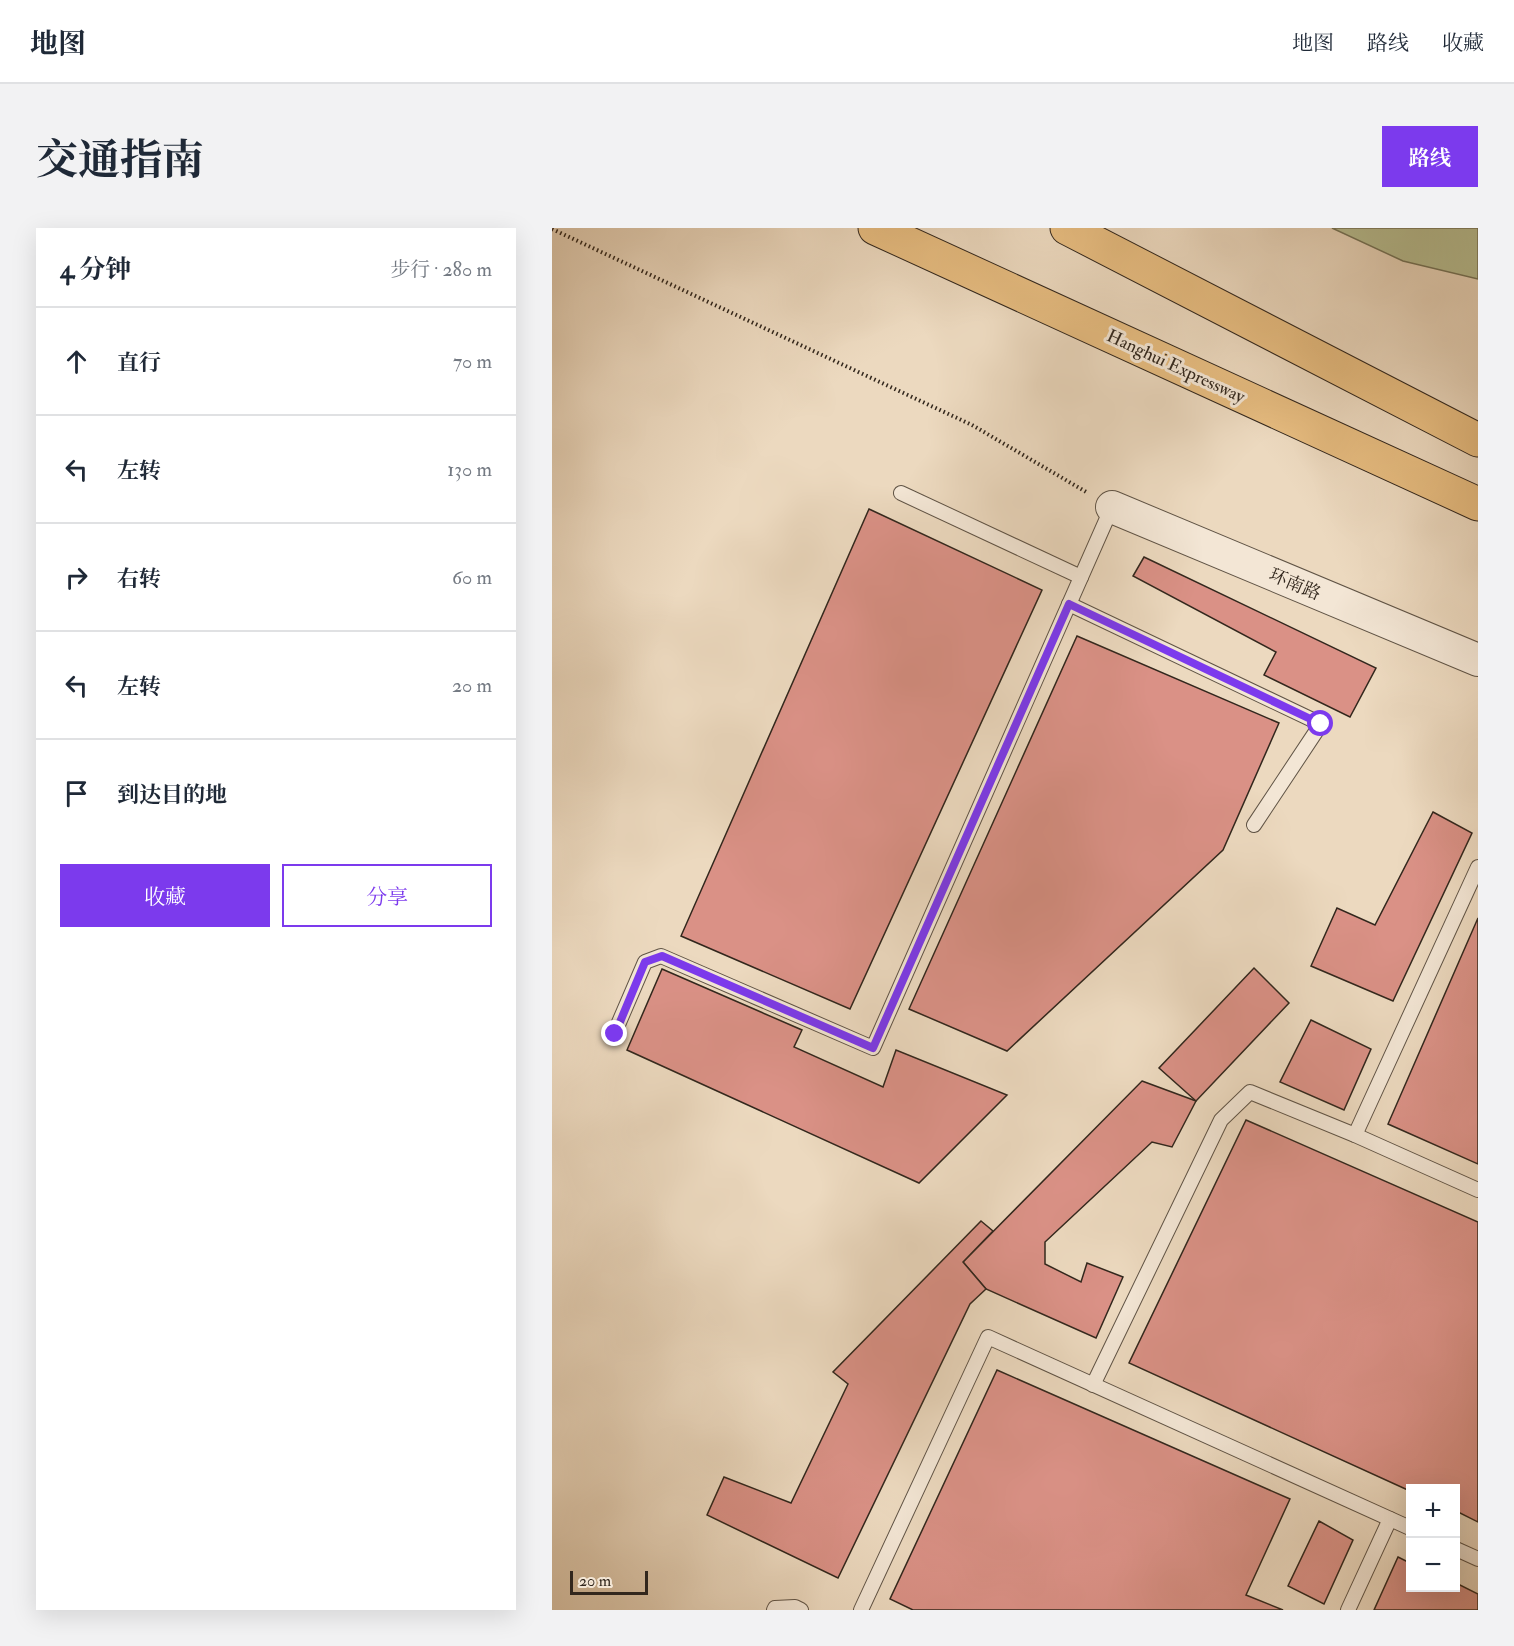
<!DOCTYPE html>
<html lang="zh">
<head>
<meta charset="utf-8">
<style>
	body { margin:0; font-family:"IM FELL Double Pica","Noto Serif SC",serif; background:#f2f2f3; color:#1f2937 }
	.controls { position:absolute; right:18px; bottom:18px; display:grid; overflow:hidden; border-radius:0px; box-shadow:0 6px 24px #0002 }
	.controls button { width:54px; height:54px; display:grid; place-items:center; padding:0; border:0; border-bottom:2px solid #e0e1e3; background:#fff; color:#1f2937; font:30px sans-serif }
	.scale { position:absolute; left:18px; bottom:15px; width:78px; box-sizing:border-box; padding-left:6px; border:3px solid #32271d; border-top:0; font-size:16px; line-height:21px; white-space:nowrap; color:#32271d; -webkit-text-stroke:4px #f3e6d5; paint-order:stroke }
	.stop { position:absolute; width:18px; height:18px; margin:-14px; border:4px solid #7c3aed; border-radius:50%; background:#fff }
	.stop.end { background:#7c3aed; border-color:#fff; box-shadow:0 2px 6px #0008 }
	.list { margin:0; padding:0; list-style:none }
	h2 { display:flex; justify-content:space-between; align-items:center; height:78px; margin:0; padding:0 24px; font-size:26px }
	h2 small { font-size:20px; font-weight:400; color:#747a83 }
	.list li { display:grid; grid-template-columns:39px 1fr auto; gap:18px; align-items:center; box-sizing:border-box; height:108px; padding:0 24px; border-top:2px solid #e0e1e3 }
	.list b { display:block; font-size:22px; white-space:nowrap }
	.list em { font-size:20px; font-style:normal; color:#747a83 }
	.actions { display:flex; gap:12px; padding:18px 24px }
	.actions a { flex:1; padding:14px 0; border:2px solid #7c3aed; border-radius:0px; text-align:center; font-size:21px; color:#7c3aed }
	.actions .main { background:#7c3aed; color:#fff }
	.icon { flex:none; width:33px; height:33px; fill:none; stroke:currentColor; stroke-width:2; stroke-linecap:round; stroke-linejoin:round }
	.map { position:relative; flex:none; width:926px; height:1382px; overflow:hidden; border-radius:0px }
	header { display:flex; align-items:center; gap:36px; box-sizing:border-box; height:84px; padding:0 30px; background:#fff; border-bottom:2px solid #e0e1e3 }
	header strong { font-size:28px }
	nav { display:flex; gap:33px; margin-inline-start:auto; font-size:21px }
	.intro { display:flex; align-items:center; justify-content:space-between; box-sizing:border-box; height:144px; padding:0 36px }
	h1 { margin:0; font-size:42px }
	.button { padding:15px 27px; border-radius:0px; background:#7c3aed; color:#fff; font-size:21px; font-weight:700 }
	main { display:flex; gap:36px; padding:0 36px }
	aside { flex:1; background:#fff; border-radius:0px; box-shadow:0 6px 24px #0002 }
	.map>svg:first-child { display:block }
</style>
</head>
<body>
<header>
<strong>地图</strong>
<nav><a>地图</a><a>路线</a><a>收藏</a></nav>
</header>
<div class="intro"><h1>交通指南</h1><a class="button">路线</a></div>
<main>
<aside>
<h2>4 分钟<small>步行 · 280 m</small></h2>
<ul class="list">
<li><svg class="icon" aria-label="ahead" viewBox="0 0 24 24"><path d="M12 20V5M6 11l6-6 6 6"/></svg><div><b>直行</b></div><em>70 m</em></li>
<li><svg class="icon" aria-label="left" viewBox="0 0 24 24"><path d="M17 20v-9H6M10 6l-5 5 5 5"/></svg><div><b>左转</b></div><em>130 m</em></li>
<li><svg class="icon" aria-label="right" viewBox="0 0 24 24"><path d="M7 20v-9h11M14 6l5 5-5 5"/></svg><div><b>右转</b></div><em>60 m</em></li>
<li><svg class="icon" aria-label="left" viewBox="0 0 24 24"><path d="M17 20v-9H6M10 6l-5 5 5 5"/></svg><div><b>左转</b></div><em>20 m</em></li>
<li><svg class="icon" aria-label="arrive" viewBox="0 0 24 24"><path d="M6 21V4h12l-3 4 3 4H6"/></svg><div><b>到达目的地</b></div></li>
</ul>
<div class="actions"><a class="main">收藏</a><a>分享</a></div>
</aside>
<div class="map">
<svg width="926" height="1382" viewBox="0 0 926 1382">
	<rect width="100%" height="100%" fill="#ecd9bf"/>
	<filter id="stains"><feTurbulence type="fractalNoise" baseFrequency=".00333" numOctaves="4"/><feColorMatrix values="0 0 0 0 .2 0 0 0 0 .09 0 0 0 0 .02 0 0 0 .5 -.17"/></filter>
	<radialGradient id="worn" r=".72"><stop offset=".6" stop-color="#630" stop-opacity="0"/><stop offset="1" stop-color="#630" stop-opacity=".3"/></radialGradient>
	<path fill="#b7bf93" stroke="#747358" stroke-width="1.5" d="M780 0H926V51L851 33Z"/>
	<g fill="#da9186" stroke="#32271d" stroke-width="1.5">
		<path d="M317 281 490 362 298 781 129 708Z"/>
		<path d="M592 329 824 440 798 489 712 447 724 424 581 348Z"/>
		<path d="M525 408 727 495 671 622 455 823 357 781Z"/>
		<path d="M881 584 920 605 841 773 759 738 785 680 823 697Z"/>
		<path d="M926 690V936L836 896Z"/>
		<path d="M702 740 737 775 644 873 607 840Z"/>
		<path d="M110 741 250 802 242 819 331 859 344 822 455 867 367 955 75 822Z"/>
		<path d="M759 792 819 821 792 882 728 854Z"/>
		<path d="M590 853 644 873 620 919 600 914 493 1014V1036L529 1054 535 1035 571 1049 544 1110 434 1061 411 1034Z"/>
		<path d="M694 892 926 994V1294L904 1283V1260H858V1263L577 1135Z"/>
		<path d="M429 993 441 1003 411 1034 434 1061 418 1076 286 1350 155 1287 172 1249 239 1275 296 1156 281 1144Z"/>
		<path d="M445 1142 738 1271 694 1367 731 1382H361L338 1371Z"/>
		<path d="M767 1293 801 1312 772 1376 736 1358Z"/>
		<path d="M846 1329 858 1335V1360H904V1355L926 1366V1382H822Z"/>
	</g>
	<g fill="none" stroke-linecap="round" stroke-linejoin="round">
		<defs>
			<g id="service">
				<path d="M349 265 529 349"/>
				<path d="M517 376 769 496 702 597"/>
				<path d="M62 806 93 734 109 728 321 820 560 279"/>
				<path d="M803 907 926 639"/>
				<path d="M541 1157 669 892 698 864 803 907 926 962"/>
				<path d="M904 1321 926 1331"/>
				<path d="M222 1382 223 1380 243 1379 249 1382"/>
				<path d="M309 1382 436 1109 858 1300"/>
				<path d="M796 1382 838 1291"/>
			</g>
			<path id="tertiary" d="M560 279 926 432"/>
			<g id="motorway">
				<path d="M323 0 926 276"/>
				<path d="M515 0 926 212"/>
			</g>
		</defs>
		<use href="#service" stroke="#605446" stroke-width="16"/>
		<use href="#tertiary" stroke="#605446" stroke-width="34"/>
		<use href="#motorway" stroke="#32271d" stroke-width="35"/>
		<path stroke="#32271d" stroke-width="4" stroke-dasharray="1.5 3" stroke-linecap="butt" d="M0 1 420 197 536 265"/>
		<use href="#service" stroke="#f3e6d5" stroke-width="14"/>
		<use href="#tertiary" stroke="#f3e6d5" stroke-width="32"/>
		<use href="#motorway" stroke="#e6bc80" stroke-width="33"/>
	</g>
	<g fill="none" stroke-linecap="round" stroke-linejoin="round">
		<path stroke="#7c3aed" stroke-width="8" d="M63 806 93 734 110 728 321 820 517 376 769 496"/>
	</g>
	<g text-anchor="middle" stroke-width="6" stroke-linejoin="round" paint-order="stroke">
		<g font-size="18" fill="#32271d" stroke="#f3e6d5">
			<text transform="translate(624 138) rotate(25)" y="6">Hanghui Expressway</text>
			<text transform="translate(743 356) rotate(23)" y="6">环南路</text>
		</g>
	</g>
	<rect width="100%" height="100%" filter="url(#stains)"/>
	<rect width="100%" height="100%" fill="url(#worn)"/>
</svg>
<div class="controls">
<button>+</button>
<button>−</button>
</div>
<div class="scale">20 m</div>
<div class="stop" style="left:769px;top:496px"></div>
<div class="stop end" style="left:63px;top:806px"></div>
</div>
</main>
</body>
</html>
